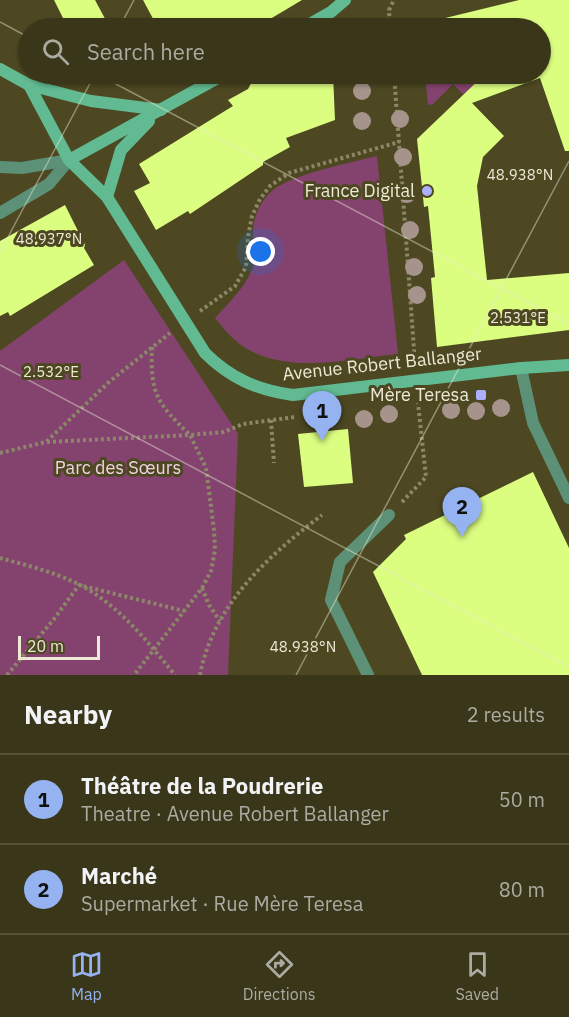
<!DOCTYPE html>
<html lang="en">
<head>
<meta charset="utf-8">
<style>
	body { margin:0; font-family:"IBM Plex Sans",sans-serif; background:#454127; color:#f1f3f6 }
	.scale { position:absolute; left:18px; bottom:15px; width:82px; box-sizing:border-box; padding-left:6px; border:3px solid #ecead5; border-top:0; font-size:16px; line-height:21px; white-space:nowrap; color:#ecead5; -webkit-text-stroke:4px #4d4822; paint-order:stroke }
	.you { position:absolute; left:261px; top:252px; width:21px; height:21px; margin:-15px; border:4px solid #fff; border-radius:50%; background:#1a73e8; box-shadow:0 0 0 9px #1a73e833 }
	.badge { display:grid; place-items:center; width:39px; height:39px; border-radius:50%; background:#95b2f1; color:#111; font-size:20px; font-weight:700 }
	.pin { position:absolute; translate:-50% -50px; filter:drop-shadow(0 2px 3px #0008) }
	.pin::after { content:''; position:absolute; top:32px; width:21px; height:18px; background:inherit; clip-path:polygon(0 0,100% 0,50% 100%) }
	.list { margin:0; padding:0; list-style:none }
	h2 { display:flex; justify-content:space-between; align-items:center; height:78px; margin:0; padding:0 24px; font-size:26px }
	h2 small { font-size:20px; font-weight:400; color:#ababa2 }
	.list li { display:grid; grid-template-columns:39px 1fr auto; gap:18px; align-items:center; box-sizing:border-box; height:90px; padding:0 24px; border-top:2px solid #545039 }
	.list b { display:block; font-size:22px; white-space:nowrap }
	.list p { margin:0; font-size:20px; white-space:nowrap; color:#ababa2 }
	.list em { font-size:20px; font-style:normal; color:#ababa2 }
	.icon { flex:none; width:33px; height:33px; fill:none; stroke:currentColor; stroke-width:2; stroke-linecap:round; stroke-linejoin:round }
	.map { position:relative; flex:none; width:569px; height:675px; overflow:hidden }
	.search { position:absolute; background:#3a361a; box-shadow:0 2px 4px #0004; left:18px; right:18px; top:18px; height:66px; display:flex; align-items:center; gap:15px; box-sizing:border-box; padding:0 21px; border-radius:33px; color:#ababa2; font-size:22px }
	.sheet { height:258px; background:#3a361a }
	nav { display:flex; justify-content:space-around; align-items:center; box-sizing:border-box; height:84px; border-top:2px solid #545039; background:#3a361a; font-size:16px; color:#ababa2 }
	nav a { display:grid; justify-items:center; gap:3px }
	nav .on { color:#95b2f1 }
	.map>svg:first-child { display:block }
</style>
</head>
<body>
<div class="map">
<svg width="569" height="675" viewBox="0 0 569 675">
	<rect width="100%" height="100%" fill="#4d4822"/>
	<g fill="#84436e">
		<path d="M425 74H488L465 96 453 84 433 104 428 105Z"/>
		<path d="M377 156 398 354C349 359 288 375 244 347 233 340 224 329 215 318 231 301 248 284 255 262 258 253 254 244 253 235 252 219 260 201 273 190 293 174 350 163 377 156Z"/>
		<path d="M124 260 238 434 228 675H0V351Z"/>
	</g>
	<g fill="#dbfd80">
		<path d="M54 0H95L110 28H68Z"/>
		<path d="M143 0H302L255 28H158Z"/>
		<path d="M519 0H569V151H565L540 78 472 103 504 136 483 157 477 186 487 280 569 273V330L437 347 431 278 435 277 428 206 424 207 417 139 485 74H540V28H438L437 20Z"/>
		<path d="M256 74H333L335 120 286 138 290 147 263 162V165L190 214 188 211 156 230 134 191 150 183 139 164 233 106 228 100 248 89Z"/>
		<path d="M65 205 85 245 84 248 94 265 10 316 8 312 0 316V241Z"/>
		<path d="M348 429 353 483 304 487 298 434Z"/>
		<path d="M533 472 569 548V675H422L373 572 406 539 404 535Z"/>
	</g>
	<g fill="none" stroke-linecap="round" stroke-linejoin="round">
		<g stroke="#8b8768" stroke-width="4" stroke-dasharray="3 3" stroke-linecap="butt">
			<path d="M390 28 389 10 394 0"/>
			<path d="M394 74 415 363"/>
			<path d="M200 311 235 286 246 267 248 237 252 216 260 199 270 186 289 173 399 142"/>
			<path d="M152 347C150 394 157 403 190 435L224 432 243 424 295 417"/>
			<path d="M271 420 274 463"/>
			<path d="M47 442 190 435 206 468 214 530 215 550 211 571 202 588 134 675"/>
			<path d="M0 453 46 442 109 382 170 333"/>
			<path d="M402 502 426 477 418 403"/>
			<path d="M0 558C26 565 54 572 78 584 118 604 147 641 175 675"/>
			<path d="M202 588 209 605 220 621"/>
			<path d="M7 675 54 619 79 585 184 611"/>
			<path d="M200 675C213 605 268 556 322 515"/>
		</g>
		<path stroke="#5c9177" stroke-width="12" d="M368 675 331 600 340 562 389 515"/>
		<g stroke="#5c9177" stroke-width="12">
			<path d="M0 167 22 168 69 160"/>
			<path d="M521 368 533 423 569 498"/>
		</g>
		<path stroke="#5c9177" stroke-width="12" d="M0 213 49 184 69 160"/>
		<g stroke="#61ba91" stroke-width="12">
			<path d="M303 28 331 12 345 0"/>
			<path d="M0 69 29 85 69 160 107 197 205 353C230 378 257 390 293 395L521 368 569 365"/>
			<path d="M29 85 91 101 161 110"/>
			<path d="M69 160 225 74"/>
			<path d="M107 197 121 150 149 121"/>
		</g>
	</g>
	<g fill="#a6948c">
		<circle cx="362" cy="91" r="9"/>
		<circle cx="400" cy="119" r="9"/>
		<circle cx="362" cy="121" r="9"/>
		<circle cx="403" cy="157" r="9"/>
		<circle cx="407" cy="194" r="9"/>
		<circle cx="410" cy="230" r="9"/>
		<circle cx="414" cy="267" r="9"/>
		<circle cx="417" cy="295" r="9"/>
		<circle cx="501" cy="408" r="9"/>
		<circle cx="451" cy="410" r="9"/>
		<circle cx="476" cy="411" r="9"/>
		<circle cx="389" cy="414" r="9"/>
		<circle cx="364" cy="419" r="9"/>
	</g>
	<path fill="none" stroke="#ecead5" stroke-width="1.5" stroke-opacity="0.45" d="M0 22 28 37M119 28 134 0M97 74 569 324M0 252 95 74M0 365 569 667M296 675 569 161"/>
	<g fill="#acaffb" stroke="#4d4822" stroke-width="2">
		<circle cx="427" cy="191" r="6"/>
		<rect x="475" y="389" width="12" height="12" rx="3"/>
	</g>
	<g text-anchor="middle" stroke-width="6" stroke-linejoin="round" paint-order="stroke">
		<g font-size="18" fill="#ecead5" stroke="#4d4822" text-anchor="end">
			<text x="415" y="197">France Digital</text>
			<text x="469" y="401">Mère Teresa</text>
		</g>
		<g font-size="18" fill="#ecead5" stroke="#4d4822">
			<text transform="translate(382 364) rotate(-6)" y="6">Avenue Robert Ballanger</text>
		</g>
		<g font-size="18" fill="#efd3e3" stroke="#4d4822">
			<text x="118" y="474">Parc des Sœurs</text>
		</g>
	</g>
	<g font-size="15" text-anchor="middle" fill="#ecead5" stroke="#4d4822" stroke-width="6" stroke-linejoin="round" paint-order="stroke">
		<text x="520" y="180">48.938°N</text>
		<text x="49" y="244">48.937°N</text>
		<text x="518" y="323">2.531°E</text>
		<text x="51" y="377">2.532°E</text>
		<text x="303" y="652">48.938°N</text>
	</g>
</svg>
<div class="scale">20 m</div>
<div class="you"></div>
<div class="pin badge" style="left:322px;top:441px">1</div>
<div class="pin badge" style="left:462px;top:537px">2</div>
<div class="search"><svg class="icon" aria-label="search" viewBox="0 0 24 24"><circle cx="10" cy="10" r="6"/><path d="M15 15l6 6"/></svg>Search here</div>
</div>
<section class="sheet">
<h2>Nearby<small>2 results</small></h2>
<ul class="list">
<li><span class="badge">1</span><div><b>Théâtre de la Poudrerie</b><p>Theatre · Avenue Robert Ballanger</p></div><em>50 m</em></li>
<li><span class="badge">2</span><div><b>Marché</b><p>Supermarket · Rue Mère Teresa</p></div><em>80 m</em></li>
</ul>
</section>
<nav>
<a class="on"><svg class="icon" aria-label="map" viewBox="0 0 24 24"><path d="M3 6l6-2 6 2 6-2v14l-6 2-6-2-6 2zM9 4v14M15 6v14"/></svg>Map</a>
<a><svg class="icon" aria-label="directions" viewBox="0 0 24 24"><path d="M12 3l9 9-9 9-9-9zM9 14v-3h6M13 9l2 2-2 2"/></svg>Directions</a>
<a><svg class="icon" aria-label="saved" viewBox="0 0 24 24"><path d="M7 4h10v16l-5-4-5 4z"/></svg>Saved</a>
</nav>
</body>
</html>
